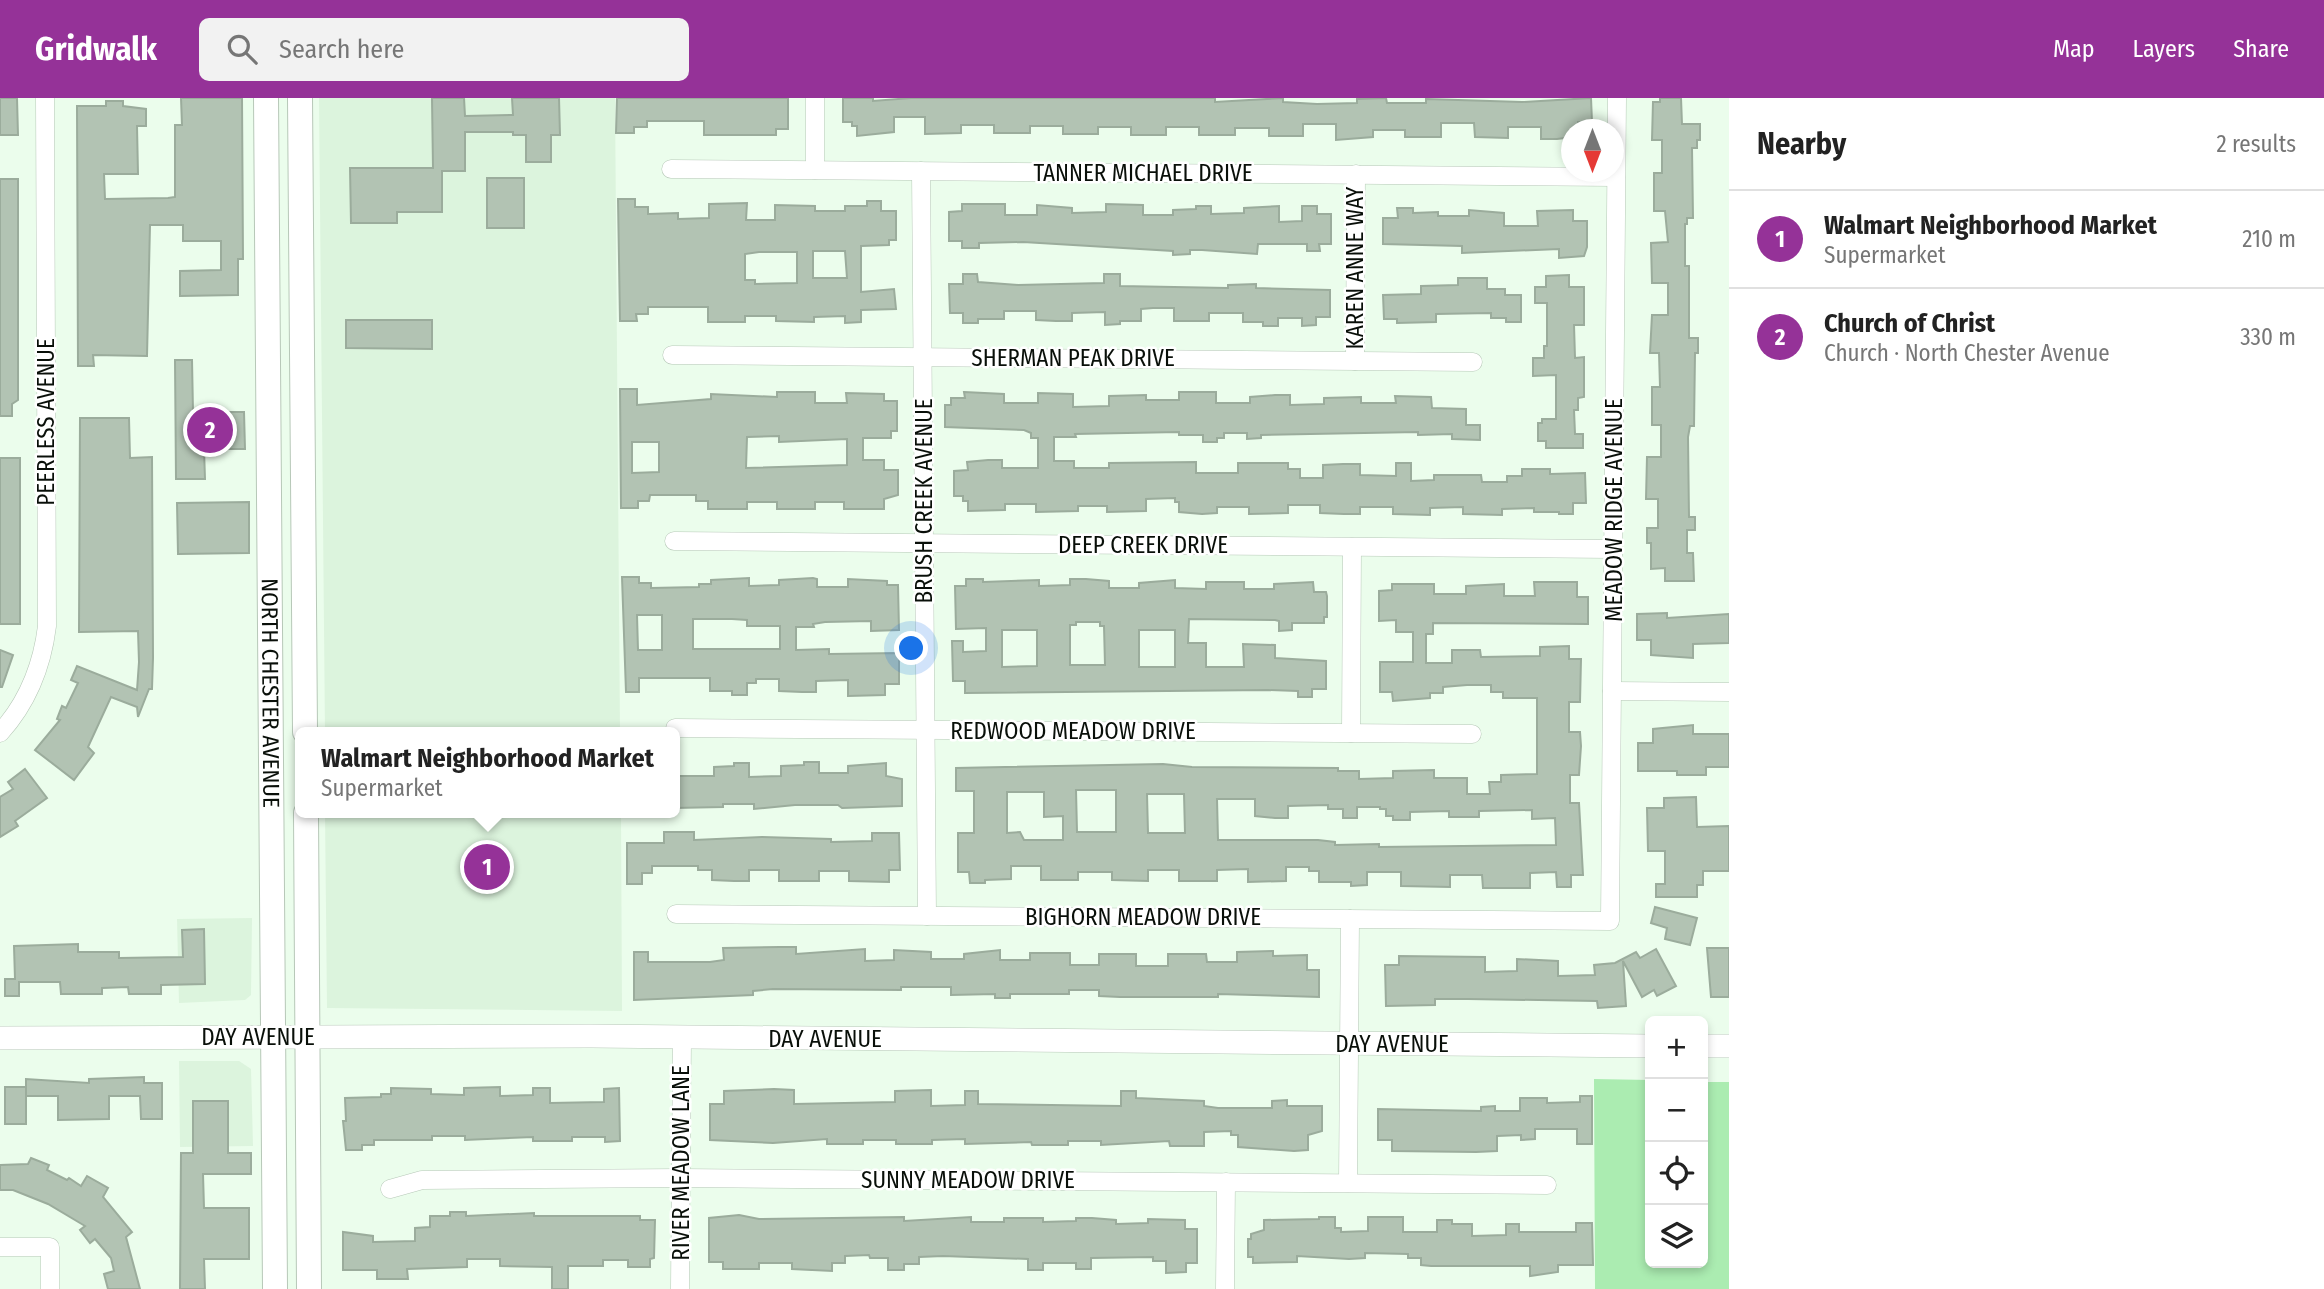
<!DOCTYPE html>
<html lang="en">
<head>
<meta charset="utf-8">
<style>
	body { margin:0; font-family:"Fira Sans Condensed",sans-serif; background:#f2f2f2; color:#222 }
	.controls { position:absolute; right:21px; bottom:21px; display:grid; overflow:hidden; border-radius:10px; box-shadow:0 4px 10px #0003 }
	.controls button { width:63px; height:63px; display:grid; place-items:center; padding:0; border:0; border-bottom:2px solid #e0e0e0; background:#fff; color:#222; font:35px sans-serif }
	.compass { position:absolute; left:1561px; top:21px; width:63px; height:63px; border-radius:50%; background:#fff; box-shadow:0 4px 10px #0003; rotate:180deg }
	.you { position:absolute; left:912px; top:551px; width:24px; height:24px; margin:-18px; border:5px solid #fff; border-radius:50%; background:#1a73e8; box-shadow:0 0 0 10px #1a73e833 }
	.badge { display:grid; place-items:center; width:46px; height:46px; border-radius:50%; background:#953298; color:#fff; font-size:23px; font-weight:700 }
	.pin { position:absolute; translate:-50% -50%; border:4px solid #fff; box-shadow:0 2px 7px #0006 }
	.popup { position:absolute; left:295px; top:629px; width:385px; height:91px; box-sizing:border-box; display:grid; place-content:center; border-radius:10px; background:#fff; filter:drop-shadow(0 2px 5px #0005); font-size:23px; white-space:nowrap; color:#767676 }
	.popup b { font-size:26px; color:#222 }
	.popup::after { content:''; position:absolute; left:50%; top:100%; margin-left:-14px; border:14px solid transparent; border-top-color:#fff }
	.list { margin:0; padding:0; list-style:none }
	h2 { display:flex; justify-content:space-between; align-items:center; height:91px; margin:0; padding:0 28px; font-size:30px }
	h2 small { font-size:23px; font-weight:400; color:#767676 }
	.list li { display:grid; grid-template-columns:46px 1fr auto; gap:21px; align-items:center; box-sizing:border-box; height:98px; padding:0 28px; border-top:2px solid #e0e0e0 }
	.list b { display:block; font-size:26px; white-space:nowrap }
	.list p { margin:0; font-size:23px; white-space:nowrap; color:#767676 }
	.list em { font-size:23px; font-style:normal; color:#767676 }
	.icon { flex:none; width:38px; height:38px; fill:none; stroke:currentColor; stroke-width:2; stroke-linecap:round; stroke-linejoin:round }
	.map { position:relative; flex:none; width:1729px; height:1191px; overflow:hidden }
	header { display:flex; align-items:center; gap:42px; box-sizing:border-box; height:98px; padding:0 35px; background:#953298; color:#fff }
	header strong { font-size:33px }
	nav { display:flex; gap:38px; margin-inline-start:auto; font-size:24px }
	.search { width:490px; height:63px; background:#f2f2f2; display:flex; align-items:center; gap:18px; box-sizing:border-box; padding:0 24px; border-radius:10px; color:#767676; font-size:26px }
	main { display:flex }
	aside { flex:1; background:#fff }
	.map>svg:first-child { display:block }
</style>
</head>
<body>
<header>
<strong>Gridwalk</strong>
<div class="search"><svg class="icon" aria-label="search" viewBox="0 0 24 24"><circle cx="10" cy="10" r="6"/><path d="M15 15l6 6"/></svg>Search here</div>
<nav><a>Map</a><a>Layers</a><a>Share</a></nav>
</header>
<main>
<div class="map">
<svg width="1729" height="1191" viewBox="0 0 1729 1191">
	<rect width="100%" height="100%" fill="#ebfdec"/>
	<g fill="#dcf4dd">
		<path d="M319 0H615L620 634H325Z"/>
		<path d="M325 715H621L622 913 327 910Z"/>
		<path d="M252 820 251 897 245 902 179 905 177 821Z"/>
		<path d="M179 963H239L251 971 253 1048 180 1049Z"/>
	</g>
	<path fill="#abecb1" d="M1594 981 1650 982V1165H1703V984H1729V1191H1595Z"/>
	<g fill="#b2c3b3" stroke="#9bac9c" stroke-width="2" fill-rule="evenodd">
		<path d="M0 0H17L18 37H0Z"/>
		<path d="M181 0H242L243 161H238V197L180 198V173L221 172V143H183V127H150L147 258 93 257 94 268H78L77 8H106V3H123V8L146 11V28H137L138 76H104L105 101 168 100 175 99V27H182Z"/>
		<path d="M432 0H464L465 18 513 17 512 0H559L560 37H551V64H526V37H513V34H465V73H442V114H397V125H351L350 70H433Z"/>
		<path d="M617 0H788V31H776V37H704V23H647V29H634V35H616Z"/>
		<path d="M843 0H873V3L911 0H1215V4L1283 0V4L1317 6 1357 5V1L1386 0 1387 5H1426V1L1522 4 1591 0 1592 24H1578V32H1572V39L1557 41H1541V29H1508V40L1475 39 1474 25H1441V39H1405V32H1373V39L1336 42V26H1303V38H1269V30H1235V37H1199V29H1166V37H1131V29H1098V36H1063V28H1030V35H994V27H961V35L925 36V19H894V34L857 38V28H852V24H843Z"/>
		<path d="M1660 0H1681L1682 26H1700V42H1697V50H1692L1693 120H1687V126H1685V168H1689V240H1698V255H1695L1694 328H1690L1688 339 1689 419H1695V432H1687V455H1693L1694 483H1665V470L1651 471V445H1647V430H1658V401H1646L1647 359H1661V327H1652V289H1660L1659 255H1650L1652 217H1668V185H1652L1651 145 1668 144 1665 113H1654V75H1662V42H1652L1653 4H1660Z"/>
		<rect x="487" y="80" width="37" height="50"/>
		<path d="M0 81H18V302L12 306V318H0Z"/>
		<path d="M618 101H635V109H648V116L678 115V121L709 120V106L747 105 746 122H775V107L815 108V113H845V108H867V103H881V113H896V142H889V147L861 148V194L894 191 896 211 861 212V224L845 225V218L814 219V224L776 223V218H745V224H708V209H648V216H636L637 223H620ZM813 153H845L847 180H813ZM759 154H797V185L755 186V182H745V156Z"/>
		<path d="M962 106H1005V117H1037V107L1072 110V115L1106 114V106L1143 107V117H1173V112L1196 111V108H1211V116L1244 115V110L1279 108V124L1302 123V108H1317V116H1331V146H1319L1320 153H1307V146H1258L1257 156 1202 152H1190V156L1173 157V153L1023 144 979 145V150H962V143H949V114L962 113Z"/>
		<path d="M1397 110H1413V115L1438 114V118H1469V112L1504 115V128H1538L1537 113 1573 112V123H1587V149L1584 158 1559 160V151L1462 155V148L1383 146V120H1398Z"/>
		<path d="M963 176H977L978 184 1018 187 1104 185V176H1120V188L1228 190V187L1256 186V190L1330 192V219H1316V227L1302 228V220H1278V228H1263V224H1243V215H1209V223H1174V210H1153L1141 211V223H1120V226L1105 227V214L1072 215V223H1056L1036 222V213H1004V221H978V225H963V215H950L949 186H963Z"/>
		<path d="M1569 177V189H1584V227H1574L1575 260 1584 259V299L1578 300V312H1574L1575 336H1583V350H1546V343H1538V325H1542V321H1556V277L1533 278V260H1544V248H1547V205H1535V189H1546V178Z"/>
		<path d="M1458 180H1487V191H1505V197H1521V224H1506V220H1491V215L1436 216V224L1397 225V221H1384L1383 197 1421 196V188L1458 187Z"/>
		<path d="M346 222H432V251L346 250Z"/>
		<path d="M175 262H192L193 314H244L245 351H204L205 381H176Z"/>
		<path d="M620 291H637V307L711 301V296L777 299V294H815V305H847L846 295 884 296V303H897V333H891V340H863V362H884V372H898V397L884 401V411H844V404H815V411H777V404H747V411H708V403H696V397H650L649 403H638V410H621ZM779 338V344L847 341V367L746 370 747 339ZM632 344H659V374L632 375Z"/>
		<path d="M964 294 1004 296V305H1038V295L1073 296V309L1109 308V298L1146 297V302H1179V294H1216V305H1250V299L1275 297H1290V307L1324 306V300L1361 299V305H1396L1395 298 1431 299 1432 310 1466 311V327H1480V342L1452 341V336L1418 337V334L1261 337V340L1247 341V335H1224V340H1217V344H1203V337H1179V334L1075 336 1076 339H1054V363H1074V370H1109V365L1196 364V375H1238V365H1288V371H1300V380H1323V367L1343 366H1360V377L1396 378V365H1411V383L1434 382V377H1481L1482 384H1507V378H1522V371H1550V376L1585 375 1586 405H1573V416H1559V414H1534V410L1502 411V417L1463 416V409L1430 410V417L1393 416V409H1360V416H1344L1320 415V407H1288V415L1249 416V409H1217V415L1202 416 1179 414V404H1175V400L1146 401V413L1107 414V408H1078V413L1036 414V406H1005V412L968 413V403H963V398H954V373L968 372 967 364 988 362H1002V370H1038V340H1031V335L1024 332 945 329V307H951V300H965Z"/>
		<path d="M80 320H129L130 360 152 359 153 560 152 591H149L138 619 137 609 111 599 88 649 94 655 74 682 35 652 60 622 57 621 62 608 66 610 78 585 71 582 77 568 137 592 139 564 138 533 79 534Z"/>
		<rect x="0" y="360" width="20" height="166"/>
		<path d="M249 404V455L178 456 177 405Z"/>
		<path d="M622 479H639V485H651V490L699 489V486H711V482L749 480V488L779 487V482L813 480 817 481V489H848V481L887 483V487H898L899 532 871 533V523L825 524 813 526 814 529H796V552L829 551V556L899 555V586H885V597L848 598V582L816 583V594H802L779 593V581H756V585H747V597H732V593H710V580H639V594H626ZM637 517H662V552H638ZM693 521H732L747 522V528H780V551H693Z"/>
		<path d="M966 481H983V484L1039 482V488L1070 487V481H1086L1109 483V490H1139V485L1175 482V490L1206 491V484H1244V491H1274V486L1313 484 1314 494H1326L1327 498V519H1324V525H1292V532L1279 533V523L1275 522 1189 521 1188 545H1206V569H1244L1243 546 1275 547V560L1326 563V591H1312V599H1298V593L1268 592 965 595V583H953L952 543H963V554L986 553V530L956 531 955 488H966ZM1076 524H1100V528H1104L1105 567H1070V527H1076ZM1002 532H1037V568L1002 569ZM1139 532H1175V569H1139Z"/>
		<path d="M1534 484H1577V499H1588V526L1433 525V536H1426V565H1452V552H1480L1481 559 1540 558V549L1569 548V561H1581L1580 604H1569V634H1580L1581 648 1579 677H1570V705H1579L1583 777H1571V789H1557L1556 774 1530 775V790H1483L1482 777H1450V789L1401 788V774H1367V787L1351 788V784H1319V773H1309V769H1286V783L1248 784V771L1217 772V783H1179V772H1148V783L1112 782V774H1078V782H1041V768H1011V781L985 782V785H970L969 774H958V735H974V693H956V670L1163 666 1192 669 1338 670V673H1359V681L1393 680V673L1434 672V680H1467V696H1490L1489 684H1501V677L1537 676V600H1503V594H1491V587H1467L1443 589V595H1430V600L1393 603 1392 594H1380V564H1413V534H1396V522L1379 523V493L1392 492V486H1434V496H1466V488L1504 486V498H1535ZM1076 692H1116V734H1077ZM1007 694H1044V719L1063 718V742H1024L1020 734 1007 735ZM1147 696H1184L1185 735H1148ZM1217 701H1255V718L1275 720H1288V708L1328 707V711H1343V720H1357V709H1380V711H1386V718H1393V722H1410V714L1449 713V719H1479V713L1532 712V721L1555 720 1556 747 1379 749V746L1335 747V744L1318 742H1218Z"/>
		<path d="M1667 515V520L1729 516V545L1693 546V560L1651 557V542H1637V516Z"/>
		<path d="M0 552 13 557 2 589H0Z"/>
		<path d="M1693 627V636H1729V669H1706V677H1677V673H1638V645H1653V631Z"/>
		<path d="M804 664H819V675H848V668L886 665V678L902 681V708L842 710 838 707H795L754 711V706H723V709L674 710V678H714V669L734 668V665H749V679L781 678V668L804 667Z"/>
		<path d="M25 671 47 700 15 723 18 728 0 739V699L13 691 8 684Z"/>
		<path d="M1696 699 1697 729 1729 728V773H1703V787H1697V799H1656V786H1665V753H1648L1647 710H1664V700Z"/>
		<path d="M664 734H694V742L762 739 831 741V744L872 743V735H899L900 772H889V784L849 783V773H819V783H779V772H749V783H734L712 782V772H698V768H652V775H642V786H627V745H664Z"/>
		<path d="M1655 809 1697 820 1690 847 1665 841 1667 830 1651 825Z"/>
		<path d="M204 831 205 886 161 887V896H129L128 889 102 890V896H61L60 884H19V898H5V881H15L14 848 78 846V854H119V860L183 859 182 832Z"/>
		<path d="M780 849H796V856L865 851V863L894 862V852L931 854V861H964V856L1000 852V862H1030V855H1070V867H1099V856H1136V868H1168V856H1206L1207 864H1237V854L1273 853V858L1307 857V872H1319V899L1218 896V899H1120L1099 898V892H1069V896H1010V900H995V896L951 897V889H901V892L773 891 753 893V897L634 902V854H648V864H710L724 862 723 850Z"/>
		<path d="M1707 850H1729V899H1711Z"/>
		<path d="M1656 851 1676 888 1657 898 1654 892 1642 899 1623 863 1626 908 1598 910 1597 903 1468 901H1435V907L1386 908 1385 867H1399V858L1485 859V874L1517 873V861L1558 863V878L1595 877 1594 867 1615 865 1636 854 1640 860Z"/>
		<path d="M144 979V985H162V1021H141L140 998H109V1021L58 1022V998H26V981L89 985V981Z"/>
		<rect x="5" y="989" width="21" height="37"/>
		<path d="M500 989V998L533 997V990H550V1005L604 1004V991L619 990 620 1043 605 1044V1039H572V1043H533V1039L465 1042V1038H432V1042H374V1047H362V1052H346L343 1023H346L345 1000 381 999V996H391V990L431 991V996L464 997V990Z"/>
		<path d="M774 991 794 992V1006L895 1004V993L931 992V1008L965 1007V993H978V1006L1121 1008V993H1136V1000L1204 1003V1008L1218 1010H1272V1003L1287 1002V1008H1322V1033L1308 1037V1052L1294 1053 1238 1049V1037H1231V1033L1204 1034V1048H1170L1169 1043 1101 1047V1043H1068V1047H1032L1031 1044 965 1046V1041L932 1042V1046H896V1042H863V1046H827V1041L773 1045 710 1042V1006H724V993Z"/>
		<path d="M1580 998H1592V1046H1577V1031H1535V1041L1521 1042V1037L1497 1038V1053L1476 1054 1392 1053V1042H1378V1011L1481 1013V1009L1495 1008V1013H1520V1000H1547V1005L1580 1004Z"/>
		<path d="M193 1003H228V1055H251V1076H203L204 1110H249V1161H204L205 1191H180L181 1055H193Z"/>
		<path d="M31 1060 49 1067 47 1072 67 1082 69 1080 81 1088 87 1078 108 1090 103 1099 132 1134 126 1139 140 1191H108L104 1176 114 1173 111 1160 95 1141 90 1145 80 1132 85 1128 48 1106 13 1092H0V1067L28 1066Z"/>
		<path d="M450 1114H466V1118L534 1115V1118H640V1122H655L654 1160 650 1161V1169H628V1162H603V1168H568V1191H552V1169L500 1168V1161H467V1169L407 1171 408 1181H377V1172H343V1134L373 1138V1144L415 1143V1130L430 1129V1118H450Z"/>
		<path d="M739 1117 759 1121 904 1119V1123L971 1119V1124H1004V1120H1043V1124L1076 1123V1120H1092L1116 1122V1126L1148 1125V1121L1185 1122V1131H1197V1165H1186V1174L1166 1175V1163H1153V1159L1091 1160V1171H1076V1165H1043V1172H1028V1161L943 1158 919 1159V1166H904V1172H888V1160H870L869 1157 845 1158V1165H832V1173L792 1171V1165H759V1171H723V1164H709V1120Z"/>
		<path d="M1319 1119H1335V1130H1341V1134L1368 1133V1119H1403V1134H1437V1122H1452V1126H1472V1138L1506 1137V1126H1519V1134H1576V1125H1592L1593 1167H1558V1174L1530 1178V1168H1431L1421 1167V1160H1408V1156L1365 1155V1160L1349 1161 1297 1158V1164L1253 1165V1159H1248V1141H1251V1136L1264 1132V1122L1319 1121Z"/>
	</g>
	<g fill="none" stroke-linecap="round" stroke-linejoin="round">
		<defs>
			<g id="minor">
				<path d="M671 71 1616 79"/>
				<path d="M815 72V0"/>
				<path d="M921 73 927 818"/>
				<path d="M672 257 1473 264"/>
				<path d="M1355 263 1356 76"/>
				<path d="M674 443 1613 451"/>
				<path d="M1612 593 1729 594"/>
				<path d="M675 630 1472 636"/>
				<path d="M0 635C28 604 42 569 47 528L45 0"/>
				<path d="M1351 635 1352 449"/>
				<path d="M676 816 1610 823 1617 0"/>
				<path d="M1348 1085 1350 821"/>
				<path d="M390 1091 422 1082 681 1080 1547 1087"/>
				<path d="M0 1149H50V1191"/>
				<path d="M680 1191 682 940"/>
				<path d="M1225 1191 1226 1084"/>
			</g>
			<g id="tertiary">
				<path d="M0 940 591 938 1650 948"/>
				<path d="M1703 948H1729"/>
			</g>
			<g id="secondary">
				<path id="s1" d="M266 0 275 1191"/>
				<path d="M300 0 305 634"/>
				<path d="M306 715 309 1191"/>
			</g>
		</defs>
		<use href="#minor" stroke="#b7c8b8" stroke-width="19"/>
		<use href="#tertiary" stroke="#b7c8b8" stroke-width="24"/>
		<use href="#secondary" stroke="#b7c8b8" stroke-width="26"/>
		<use href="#minor" stroke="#fff" stroke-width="18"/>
		<use href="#tertiary" stroke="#fff" stroke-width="23"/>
		<use href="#secondary" stroke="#fff" stroke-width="24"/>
	</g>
	<g text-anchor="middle" stroke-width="5" stroke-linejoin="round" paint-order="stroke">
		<g font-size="23" fill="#090f09" stroke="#fff">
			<text x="1143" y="83">TANNER MICHAEL DRIVE</text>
			<text transform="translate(1355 170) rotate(-90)" y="8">KAREN ANNE WAY</text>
			<text x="1073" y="268">SHERMAN PEAK DRIVE</text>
			<text transform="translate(46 324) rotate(-90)" y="8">PEERLESS AVENUE</text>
			<text transform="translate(924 403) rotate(-90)" y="8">BRUSH CREEK AVENUE</text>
			<text transform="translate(1614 412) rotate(-90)" y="8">MEADOW RIDGE AVENUE</text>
			<text x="1143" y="455">DEEP CREEK DRIVE</text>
			<text dy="8" stroke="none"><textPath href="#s1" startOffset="595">NORTH CHESTER AVENUE</textPath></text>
			<text x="1073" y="641">REDWOOD MEADOW DRIVE</text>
			<text x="1143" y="827">BIGHORN MEADOW DRIVE</text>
			<text x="258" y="947">DAY AVENUE</text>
			<text x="825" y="949">DAY AVENUE</text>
			<text x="1392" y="954">DAY AVENUE</text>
			<text transform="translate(681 1065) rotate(-90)" y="8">RIVER MEADOW LANE</text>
			<text x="968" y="1090">SUNNY MEADOW DRIVE</text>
		</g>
	</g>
</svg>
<div class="controls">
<button>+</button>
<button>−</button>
<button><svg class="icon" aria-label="locate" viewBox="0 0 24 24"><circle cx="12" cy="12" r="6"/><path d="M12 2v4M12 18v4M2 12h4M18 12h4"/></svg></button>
<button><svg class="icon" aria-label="layers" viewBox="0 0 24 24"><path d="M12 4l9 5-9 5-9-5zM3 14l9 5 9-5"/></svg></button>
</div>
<svg class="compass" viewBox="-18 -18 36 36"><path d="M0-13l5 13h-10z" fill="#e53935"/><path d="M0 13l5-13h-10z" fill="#767676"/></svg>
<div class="you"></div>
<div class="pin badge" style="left:487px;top:769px">1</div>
<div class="popup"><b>Walmart Neighborhood Market</b>Supermarket</div>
<div class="pin badge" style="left:210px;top:332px">2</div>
</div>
<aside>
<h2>Nearby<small>2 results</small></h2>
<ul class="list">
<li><span class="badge">1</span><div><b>Walmart Neighborhood Market</b><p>Supermarket</p></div><em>210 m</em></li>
<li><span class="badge">2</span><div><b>Church of Christ</b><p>Church · North Chester Avenue</p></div><em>330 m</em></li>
</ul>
</aside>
</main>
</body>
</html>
